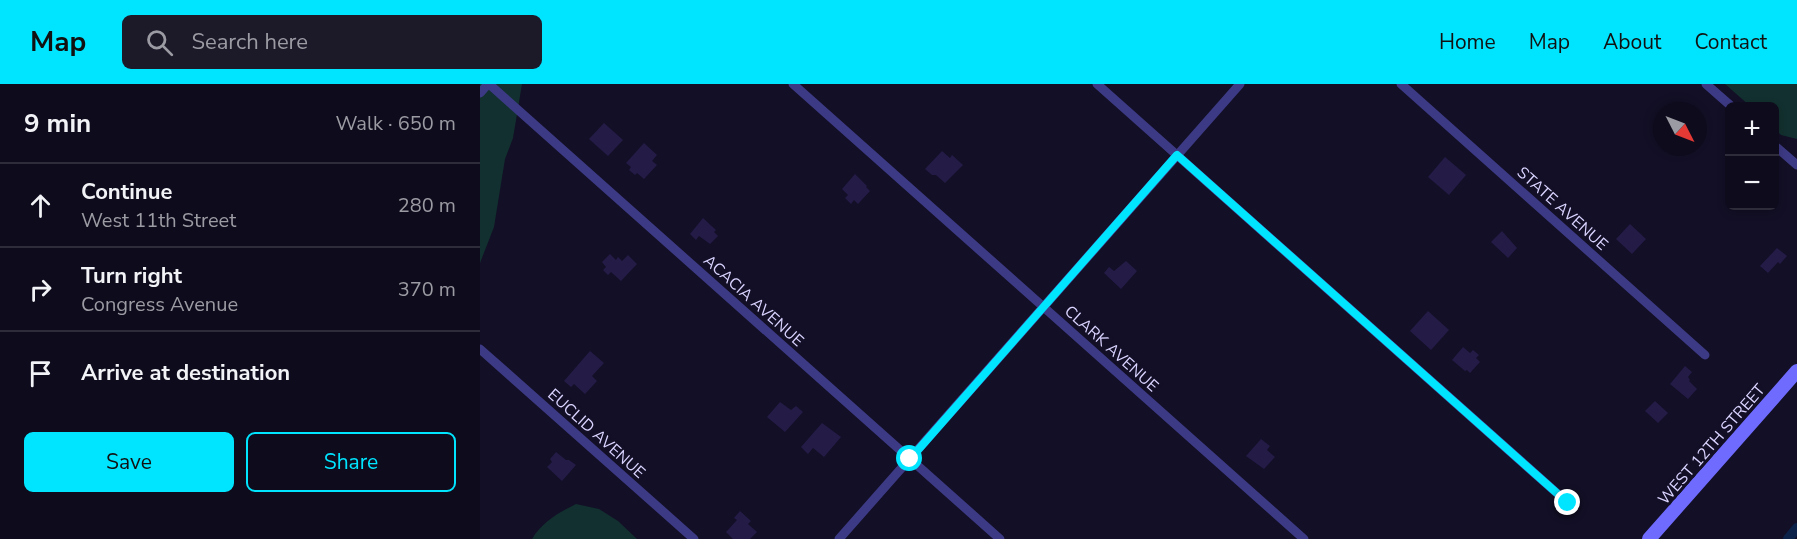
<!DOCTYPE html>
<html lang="en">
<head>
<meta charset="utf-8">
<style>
	body { margin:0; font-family:"Nunito Sans",sans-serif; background:#1c1929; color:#f1f3f6 }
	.controls { position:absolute; right:18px; top:18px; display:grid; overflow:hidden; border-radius:9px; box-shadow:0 3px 9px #0003 }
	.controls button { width:54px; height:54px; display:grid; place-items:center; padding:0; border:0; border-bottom:2px solid #2e2b3b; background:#0e0b1c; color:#f1f3f6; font:30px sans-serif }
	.compass { position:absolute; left:1173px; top:18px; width:54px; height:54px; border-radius:50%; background:#0e0b1c; box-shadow:0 3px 9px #0003; rotate:132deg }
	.stop { position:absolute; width:18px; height:18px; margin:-14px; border:4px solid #00e5ff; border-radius:50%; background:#fff }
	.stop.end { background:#00e5ff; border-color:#fff; box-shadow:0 2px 6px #0008 }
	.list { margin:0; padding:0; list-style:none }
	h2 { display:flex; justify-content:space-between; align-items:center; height:78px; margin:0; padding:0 24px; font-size:26px }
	h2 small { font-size:20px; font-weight:400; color:#9b9ba3 }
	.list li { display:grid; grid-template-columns:39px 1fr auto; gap:18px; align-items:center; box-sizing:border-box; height:84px; padding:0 24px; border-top:2px solid #2e2b3b }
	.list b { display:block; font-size:22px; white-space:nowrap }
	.list p { margin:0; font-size:20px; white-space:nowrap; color:#9b9ba3 }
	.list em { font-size:20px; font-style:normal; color:#9b9ba3 }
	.actions { display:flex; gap:12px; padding:18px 24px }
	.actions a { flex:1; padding:14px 0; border:2px solid #00e5ff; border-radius:9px; text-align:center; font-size:21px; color:#00e5ff }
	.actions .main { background:#00e5ff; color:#111 }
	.icon { flex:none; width:33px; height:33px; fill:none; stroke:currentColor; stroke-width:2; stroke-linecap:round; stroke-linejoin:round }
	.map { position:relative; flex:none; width:1317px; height:455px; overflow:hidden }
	header { display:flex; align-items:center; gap:36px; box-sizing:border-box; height:84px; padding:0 30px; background:#00e5ff; color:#111 }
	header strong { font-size:28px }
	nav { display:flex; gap:33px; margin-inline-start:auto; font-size:21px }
	.search { width:420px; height:54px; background:#1c1929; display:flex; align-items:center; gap:15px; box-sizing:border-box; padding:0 21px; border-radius:9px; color:#9b9ba3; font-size:22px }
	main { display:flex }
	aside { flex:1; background:#0e0b1c }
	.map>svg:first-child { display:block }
</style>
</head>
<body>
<header>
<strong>Map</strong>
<div class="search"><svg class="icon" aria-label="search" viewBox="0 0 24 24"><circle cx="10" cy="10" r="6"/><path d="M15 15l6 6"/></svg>Search here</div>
<nav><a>Home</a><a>Map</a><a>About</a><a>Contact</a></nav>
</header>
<main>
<aside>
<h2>9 min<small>Walk · 650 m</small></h2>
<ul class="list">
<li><svg class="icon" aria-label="ahead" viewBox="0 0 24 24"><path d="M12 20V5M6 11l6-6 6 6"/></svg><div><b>Continue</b><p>West 11th Street</p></div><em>280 m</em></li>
<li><svg class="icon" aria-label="right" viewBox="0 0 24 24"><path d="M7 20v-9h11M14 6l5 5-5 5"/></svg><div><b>Turn right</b><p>Congress Avenue</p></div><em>370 m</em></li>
<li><svg class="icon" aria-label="arrive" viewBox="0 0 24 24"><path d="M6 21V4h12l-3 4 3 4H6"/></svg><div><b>Arrive at destination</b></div></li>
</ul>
<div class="actions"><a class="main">Save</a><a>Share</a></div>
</aside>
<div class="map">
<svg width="1317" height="455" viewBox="0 0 1317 455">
	<rect width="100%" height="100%" fill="#130f26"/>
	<g fill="#12302f">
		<path d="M0 0H42L33 54 25 75 14 143 0 179Z"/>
		<path d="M1245 0H1317V55L1301 51 1295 45 1294 22H1270Z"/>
		<path d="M96 420 119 425 138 437 157 455H52C62 438 78 429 96 420Z"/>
	</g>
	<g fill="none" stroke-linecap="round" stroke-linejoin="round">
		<path stroke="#0c2248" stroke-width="10" d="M1308 455 1317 444"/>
	</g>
	<g fill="#241b47">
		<path d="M124 39 143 56 128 72 109 55Z"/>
		<path d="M164 59 177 71 172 77 177 81 164 95 157 89 155 91 149 86 151 83 146 79Z"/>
		<path d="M462 67 470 74 472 71 483 81 465 99 456 91H452L445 85Z"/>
		<path d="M965 73 986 91 969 111 948 93Z"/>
		<path d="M375 90 387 102 386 103 390 107 378 120 374 116 371 120 365 114 368 111 362 105Z"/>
		<path d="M223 134 236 146 234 148 238 152 230 160 219 152 216 156 210 150Z"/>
		<path d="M1150 140 1166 155 1152 170 1136 155Z"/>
		<path d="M1022 147 1037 164 1028 174 1011 158Z"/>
		<path d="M1297 164 1307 172 1300 180 1298 178 1288 189 1280 182Z"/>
		<path d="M130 170 136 176 138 173 142 177 148 171 157 180 141 197 131 188 128 191 123 186 126 183 122 178Z"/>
		<path d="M646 177 657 187 641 205 624 189 629 183 634 187Z"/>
		<path d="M948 227 969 246 951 266 930 247Z"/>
		<path d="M983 263 990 269 993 266 999 271 996 274 1000 278 990 289 987 286 985 287 972 276Z"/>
		<path d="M110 267 124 279 112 292 117 297 105 310 94 300 91 303 84 297Z"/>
		<path d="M1205 282 1212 288 1208 293 1210 296 1209 297 1217 305 1208 315 1190 300Z"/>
		<path d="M1175 317 1188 329 1178 339 1165 327Z"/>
		<path d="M300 318 311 326 316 322 323 328 305 348 287 333Z"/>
		<path d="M342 339 361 353 344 373 333 364 328 370 321 363Z"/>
		<path d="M781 355 790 362 787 366 795 373 784 385 766 372Z"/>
		<path d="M76 368 86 376H89L96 381 82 397 67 383 72 378 70 375Z"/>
		<path d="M260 427 271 437 268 440 277 448 270 455H253L246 448 257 436 254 434Z"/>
	</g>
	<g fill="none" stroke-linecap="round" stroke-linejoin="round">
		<g stroke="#3d3a85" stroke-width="9">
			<path d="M9 0 520 455"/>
			<path d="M313 0 824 455"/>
			<path d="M617 0 1088 419"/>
			<path d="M921 0 1225 271"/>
			<path d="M1226 0 1251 22"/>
			<path d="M0 9 8 0"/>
			<path d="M1294 61 1317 81"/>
			<path d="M0 265 214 455"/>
			<path d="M359 455 760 0"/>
		</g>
		<path stroke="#6f6bff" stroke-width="14" d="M1169 455 1317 287"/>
	</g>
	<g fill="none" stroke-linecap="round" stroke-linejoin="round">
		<path stroke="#00e5ff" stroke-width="8" d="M430 375 697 71 1088 419"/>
	</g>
	<g text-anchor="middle" stroke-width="6" stroke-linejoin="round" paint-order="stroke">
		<g font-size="16" fill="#d9d4ff" stroke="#130f26">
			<text transform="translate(1083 124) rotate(42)" y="6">STATE AVENUE</text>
			<text transform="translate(274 216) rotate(42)" y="6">ACACIA AVENUE</text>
			<text transform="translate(632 264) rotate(42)" y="6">CLARK AVENUE</text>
			<text transform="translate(117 349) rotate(42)" y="6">EUCLID AVENUE</text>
			<text transform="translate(1231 360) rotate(-49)" y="6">WEST 12TH STREET</text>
		</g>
	</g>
</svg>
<div class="controls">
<button>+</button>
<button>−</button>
</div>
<svg class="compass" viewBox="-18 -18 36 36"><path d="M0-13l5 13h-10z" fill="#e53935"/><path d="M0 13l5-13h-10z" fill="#9b9ba3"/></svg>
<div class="stop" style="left:430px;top:375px"></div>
<div class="stop end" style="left:1088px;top:419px"></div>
</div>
</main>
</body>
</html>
